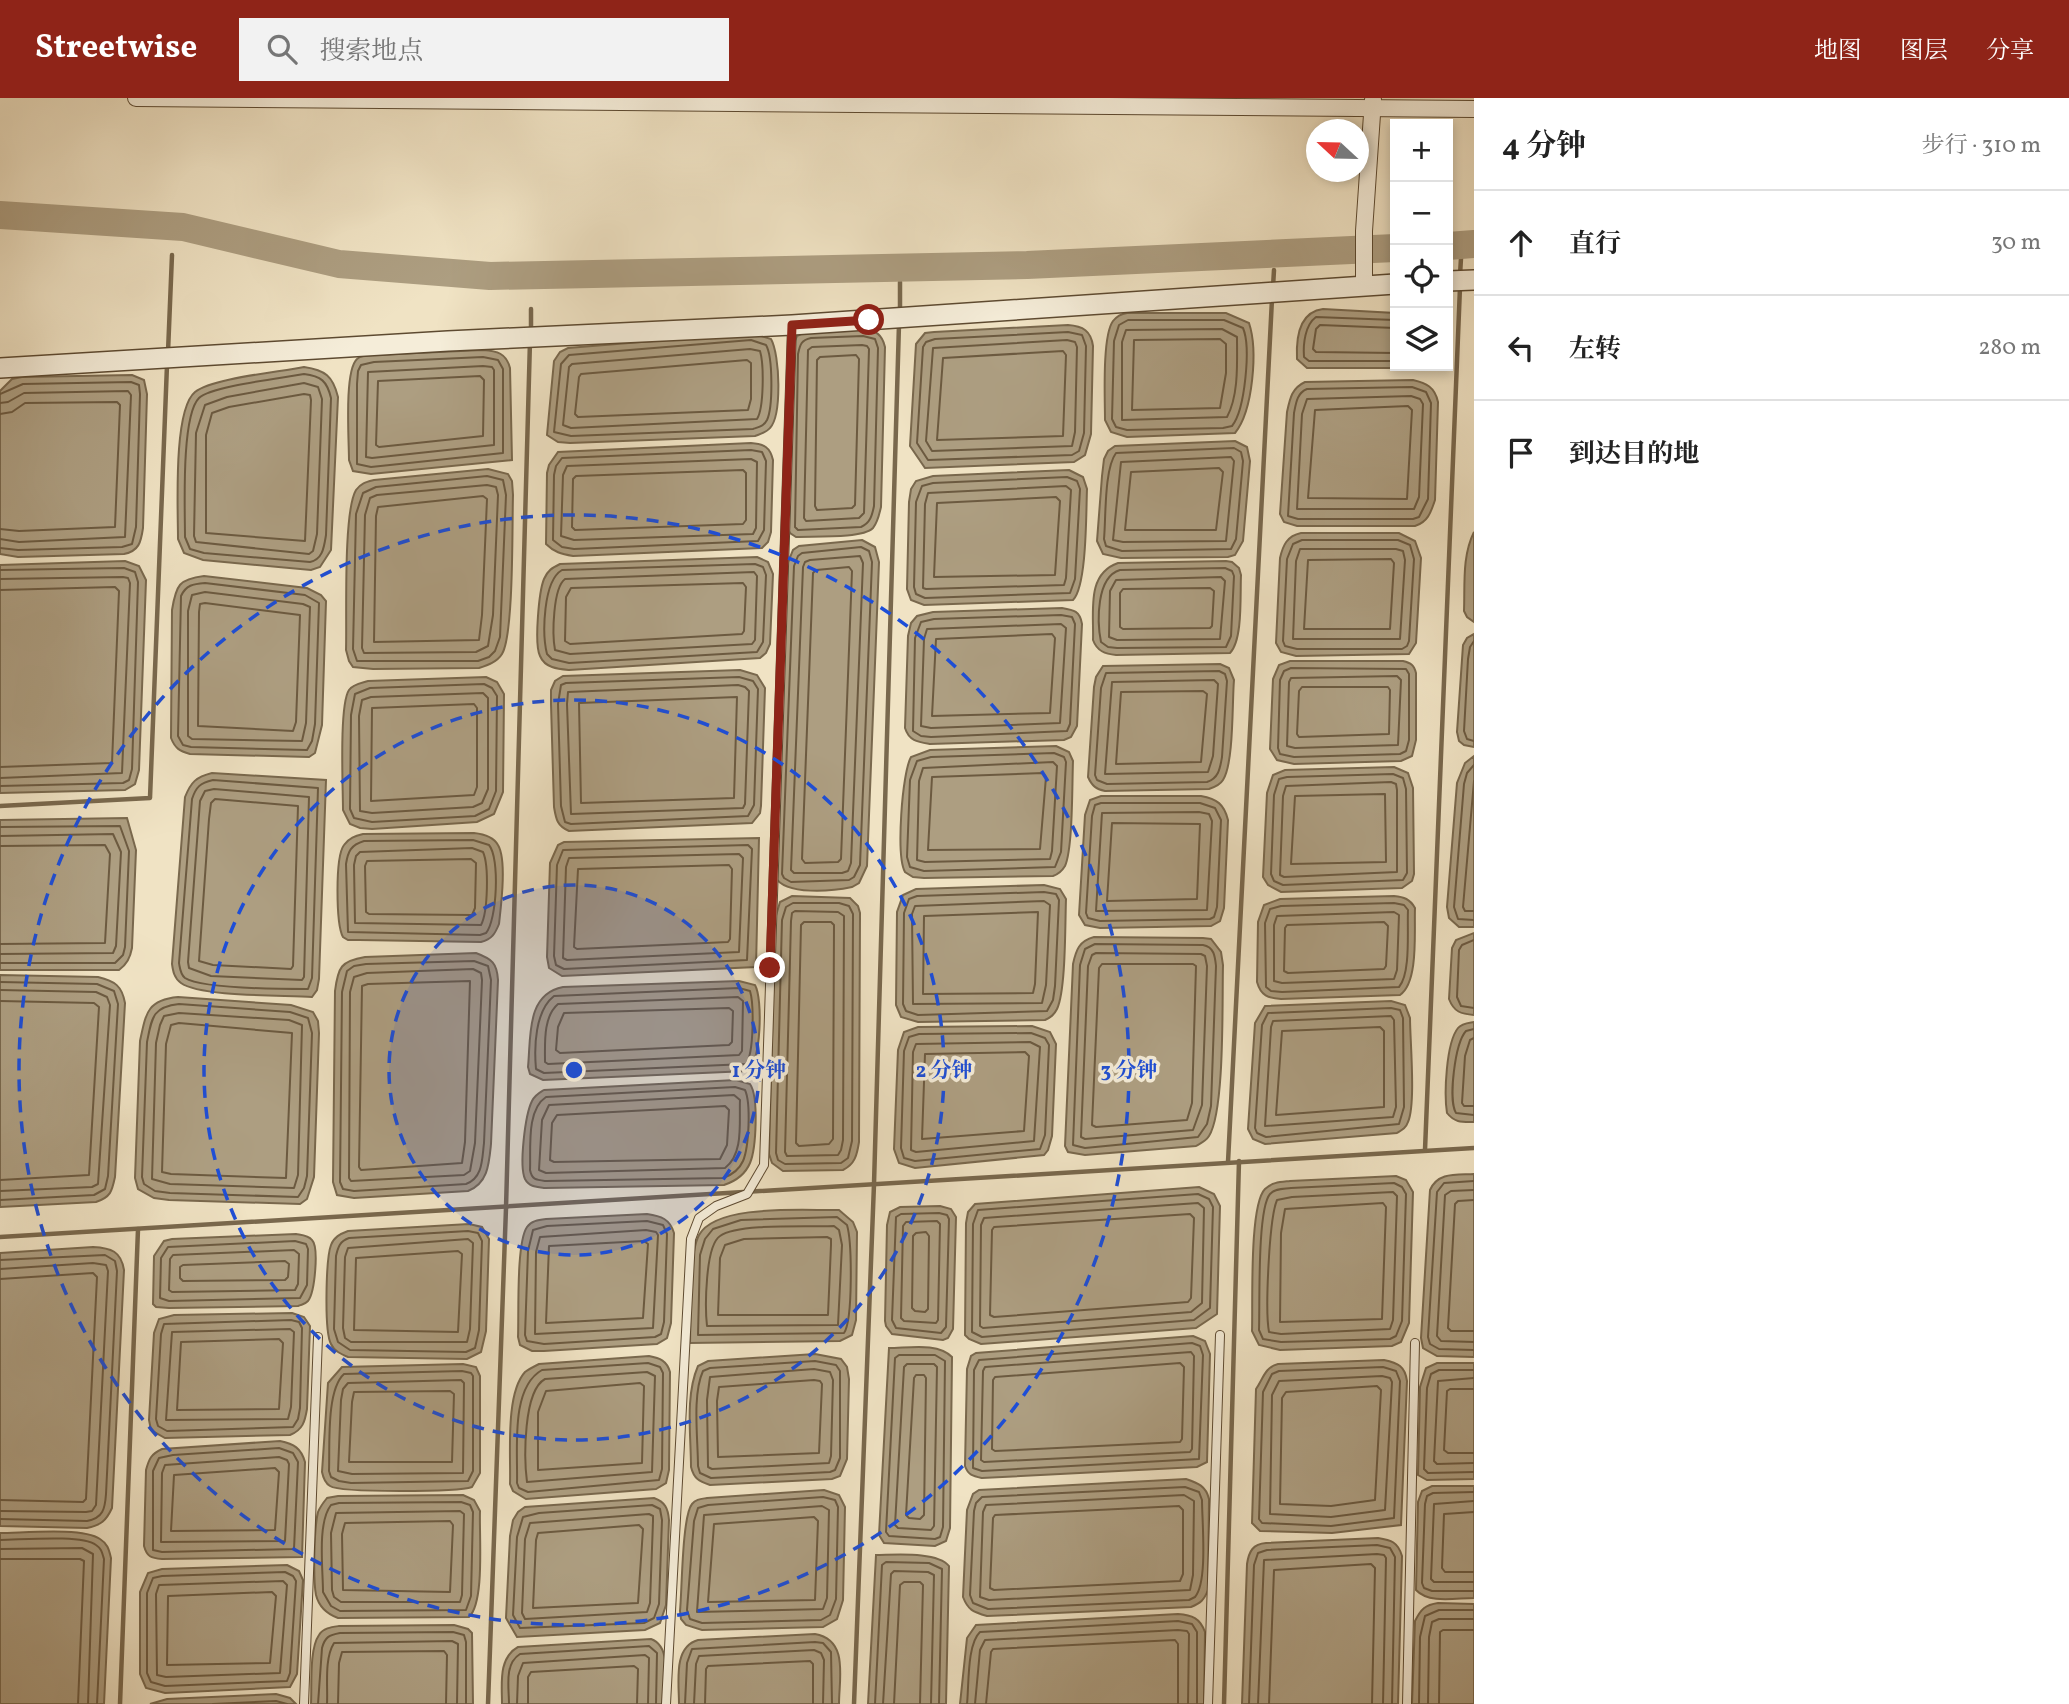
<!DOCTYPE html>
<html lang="zh">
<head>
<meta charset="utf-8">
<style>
	body { margin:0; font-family:Vollkorn,"Noto Serif SC",serif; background:#f2f2f2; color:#222 }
	.controls { position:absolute; right:21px; top:21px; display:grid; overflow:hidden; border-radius:0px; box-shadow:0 4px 10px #0003 }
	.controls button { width:63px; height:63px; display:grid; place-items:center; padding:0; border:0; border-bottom:2px solid #e0e0e0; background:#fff; color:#222; font:35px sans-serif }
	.compass { position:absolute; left:1306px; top:21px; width:63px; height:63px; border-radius:50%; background:#fff; box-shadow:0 4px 10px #0003; rotate:292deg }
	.stop { position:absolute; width:21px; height:21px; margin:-16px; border:5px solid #8f2418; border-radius:50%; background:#fff }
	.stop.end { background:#8f2418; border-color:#fff; box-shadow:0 2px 7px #0008 }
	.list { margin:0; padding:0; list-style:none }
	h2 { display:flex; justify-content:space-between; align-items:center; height:91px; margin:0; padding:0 28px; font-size:30px }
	h2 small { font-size:23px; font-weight:400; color:#767676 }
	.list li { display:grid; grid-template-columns:46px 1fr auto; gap:21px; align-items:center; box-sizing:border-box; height:105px; padding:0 28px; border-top:2px solid #e0e0e0 }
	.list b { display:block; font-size:26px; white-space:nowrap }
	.list em { font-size:23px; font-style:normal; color:#767676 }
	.icon { flex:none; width:38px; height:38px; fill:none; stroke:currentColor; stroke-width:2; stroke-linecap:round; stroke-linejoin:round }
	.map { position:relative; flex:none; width:1474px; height:1606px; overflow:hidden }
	header { display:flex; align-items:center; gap:42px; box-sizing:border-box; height:98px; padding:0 35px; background:#8f2418; color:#fff }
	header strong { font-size:33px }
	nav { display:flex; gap:38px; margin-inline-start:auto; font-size:24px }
	.search { width:490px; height:63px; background:#f2f2f2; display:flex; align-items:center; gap:18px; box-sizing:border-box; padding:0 24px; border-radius:0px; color:#767676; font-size:26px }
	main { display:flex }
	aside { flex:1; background:#fff }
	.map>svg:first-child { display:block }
</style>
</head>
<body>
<header>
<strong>Streetwise</strong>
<div class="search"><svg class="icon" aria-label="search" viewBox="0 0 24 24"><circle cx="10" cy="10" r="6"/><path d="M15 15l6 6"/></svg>搜索地点</div>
<nav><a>地图</a><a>图层</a><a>分享</a></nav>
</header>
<main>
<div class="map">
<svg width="1474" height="1606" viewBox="0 0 1474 1606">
	<rect width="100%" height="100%" fill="#f0e3c4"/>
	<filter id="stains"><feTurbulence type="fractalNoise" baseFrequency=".00286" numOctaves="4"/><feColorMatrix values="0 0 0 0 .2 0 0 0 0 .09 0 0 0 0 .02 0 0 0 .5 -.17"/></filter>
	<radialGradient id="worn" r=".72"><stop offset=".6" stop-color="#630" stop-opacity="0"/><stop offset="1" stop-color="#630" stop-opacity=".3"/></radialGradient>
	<g fill="#ad9e81" stroke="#79684d" stroke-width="2">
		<path d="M1323 211 1395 215V268H1425V270H1307L1297 261C1296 240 1299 214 1323 211Z"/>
		<path d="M1127 215H1226L1249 225C1258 252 1253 313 1235 335L1127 339 1111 334 1105 322C1105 301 1102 238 1113 223 1117 218 1121 216 1127 215Z"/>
		<path d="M1068 227C1083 228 1091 233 1093 248L1091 336 1085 357 1074 364 925 370 910 348 916 246 925 235 934 234Z"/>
		<path d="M864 231C876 233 882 236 885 249L881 409C879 417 878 424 873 430 862 441 813 438 796 439L790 435 788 431 794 245 797 238 803 235Z"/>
		<path d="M751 235 771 241C780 257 782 317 770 330 766 335 760 336 755 338L570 345 558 344 547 337 554 263 560 254 568 250Z"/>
		<path d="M483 252C497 253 506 255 510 270L512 362 371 376 353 373 349 362C349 342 344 273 357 261 361 257 367 257 373 257Z"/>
		<path d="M304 269C325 272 333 278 338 299L331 452 320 469 311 472 203 462 184 455 178 441C178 411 173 312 195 294 212 280 280 274 304 269Z"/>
		<path d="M132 277 144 282 147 296 143 430C141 444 139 453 124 456L18 459 0 456V293L12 281 22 279Z"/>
		<path d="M1413 282C1426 285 1435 289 1438 304L1435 402C1431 414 1428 424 1415 428H1297L1284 424 1280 416 1287 314C1290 300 1292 290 1305 284Z"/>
		<path d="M1235 343 1247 349 1250 363 1243 443 1235 457 1228 459 1121 460 1103 456 1097 443 1102 378 1104 361 1108 353 1115 348Z"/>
		<path d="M751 345C764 346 770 349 773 362L771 434 768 444 762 450 573 458C561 456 554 454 546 446L547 375 549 367 558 354Z"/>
		<path d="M488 371 508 376 512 383 513 397C512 426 514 536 502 556 497 564 488 567 479 570L373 571 353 569 349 563 346 552C347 521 343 414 356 392 361 385 366 384 374 382Z"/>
		<path d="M1069 372 1083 379 1087 391C1086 414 1087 488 1073 502L924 507 911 502 907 491 909 404 911 391 916 383 933 378Z"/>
		<path d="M1474 434V524L1467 519 1464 513C1465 486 1462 458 1474 434Z"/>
		<path d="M1301 435H1399L1415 443 1421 460 1416 545 1409 556 1296 558 1281 554 1276 545 1280 460C1283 447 1287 438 1301 435Z"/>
		<path d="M862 442 875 449 879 464 867 768 859 785 852 789C833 793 786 798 775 779L787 467 793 452 799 448Z"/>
		<path d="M757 459 768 464 773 476 770 546 766 555 760 560 569 572C558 571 545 570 540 558 534 546 539 493 544 481 548 472 552 470 560 466Z"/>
		<path d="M125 463 139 468 146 482 139 672 135 686 125 692 0 695V467Z"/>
		<path d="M1226 463 1232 464 1239 470 1241 477C1240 497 1243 542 1230 555L1116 557C1105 556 1097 553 1093 542 1094 514 1086 476 1118 465Z"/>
		<path d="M204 478 307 490 321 497 326 503 322 627 315 655 309 659 190 656C179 653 175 650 171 640L172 512C176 487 179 481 204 478Z"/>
		<path d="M1062 510C1074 512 1080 513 1082 526L1077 628 1071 639 1064 642 930 646C918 644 909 643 905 630L908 538 911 525 917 518 933 514Z"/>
		<path d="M1474 536V649L1464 647 1459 643 1457 634 1463 547 1467 540Z"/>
		<path d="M1290 563H1403C1411 565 1414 567 1416 575V642L1412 658 1401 663 1294 666 1277 662 1270 651 1273 581 1279 567Z"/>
		<path d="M1220 566 1229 570 1234 582C1232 604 1234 665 1223 682 1220 687 1215 689 1209 691L1105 693C1096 691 1092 688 1088 679L1094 589 1096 579 1103 568Z"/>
		<path d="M740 572 757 577 765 590 761 708 760 715 752 725 569 733C557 728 556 721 554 709L551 606V592L555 583 563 578Z"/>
		<path d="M486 579 497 584 504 596 503 694 494 716 477 724 372 731 360 730 350 726 343 712C343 690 339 607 349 592 353 586 362 585 368 583Z"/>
		<path d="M1056 648 1069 654 1073 663C1072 686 1073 750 1065 768 1062 773 1059 776 1053 778L924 780 913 779 905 774C896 758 902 675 911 659L930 652Z"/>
		<path d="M1474 658V829H1459L1449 820 1447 809 1457 685 1465 665Z"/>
		<path d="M1394 669 1408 675 1413 690 1414 776 1412 783 1402 790 1281 794 1268 787 1263 779 1267 695 1273 677 1285 672Z"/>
		<path d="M212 675 326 682 319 881 317 892 312 899C284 897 200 899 181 885 174 880 173 873 172 866L185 699C191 684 196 679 212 675Z"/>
		<path d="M1201 698C1217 701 1224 706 1228 722L1224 810 1220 823 1211 828 1100 830 1085 827 1079 817 1085 717 1090 702 1101 698Z"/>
		<path d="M127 720 136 752 132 850C130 860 127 866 119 872H0V722Z"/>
		<path d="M474 735C483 736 493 738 498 747 507 762 501 808 499 826 495 836 492 841 481 844L359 842H348L343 839C336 826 335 759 344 747 349 740 355 738 363 736Z"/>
		<path d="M759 740 756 869 562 878 549 870 547 859 550 765 558 747 564 744Z"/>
		<path d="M1044 787 1060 791 1066 801C1065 826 1066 892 1057 911 1054 917 1051 919 1045 922L918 924 901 919 896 907 897 814 903 797 916 791Z"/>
		<path d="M792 798 850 800 858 808 860 815 859 1044C857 1057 855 1066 843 1072L783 1073 772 1065 769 1056 775 821 780 804Z"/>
		<path d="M1394 798C1404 799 1410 801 1415 810 1414 832 1419 884 1400 897L1281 901C1268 900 1261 898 1257 884L1258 824 1264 807 1280 801Z"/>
		<path d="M1474 835V917C1461 916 1454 914 1449 901L1452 850 1456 842Z"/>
		<path d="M1094 839 1203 840 1211 841 1221 854 1223 867C1222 902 1225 1013 1209 1038 1206 1043 1201 1045 1196 1048L1085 1057 1068 1054 1065 1048 1073 866C1076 852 1079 843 1094 839Z"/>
		<path d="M476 855C492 861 497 865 498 882L491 1046C489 1066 488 1085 468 1093L354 1100 337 1097 333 1084 335 893C338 869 341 863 365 859Z"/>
		<path d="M0 877 98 879C115 883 122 888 125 905L115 1079C112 1093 111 1099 96 1104L0 1109Z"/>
		<path d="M739 883 755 887C763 901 761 964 748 973L543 982 530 976 528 969C531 939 526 896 563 889Z"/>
		<path d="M178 899 291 907 313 914 318 923 319 935 314 1079 307 1101 300 1106 169 1102 154 1100 138 1091 135 1080 140 943C146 915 147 902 178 899Z"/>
		<path d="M1391 903 1405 907 1410 920C1410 942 1416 1006 1408 1024 1406 1030 1402 1032 1397 1035L1265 1046 1253 1041 1248 1031 1255 925 1265 908Z"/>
		<path d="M1474 924V1024C1462 1024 1455 1025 1447 1015 1444 996 1446 945 1458 930 1462 925 1468 925 1474 924Z"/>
		<path d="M1032 928 1050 934 1056 946 1052 1038 1048 1052 1044 1057 915 1070 899 1065 894 1051 898 952 904 934 918 929Z"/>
		<path d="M736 982 750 986C759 999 756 1051 750 1065 745 1077 736 1083 724 1087L545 1090C537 1089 529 1089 525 1081 519 1068 525 1017 532 1003 535 997 539 995 544 992Z"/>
		<path d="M1474 1076V1259L1437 1258 1423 1250 1421 1240 1430 1092C1438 1074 1456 1077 1474 1076Z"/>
		<path d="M1396 1078 1406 1082 1413 1094 1409 1225 1401 1244 1392 1248 1280 1252 1259 1247 1252 1233C1253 1207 1249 1107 1265 1091 1272 1084 1281 1084 1290 1083Z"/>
		<path d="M1199 1089 1214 1096 1220 1108 1217 1216 1196 1230 981 1246 969 1241 965 1237 966 1125 968 1114 975 1106Z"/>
		<path d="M940 1108 951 1111 956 1119 953 1231 948 1240 943 1242 892 1236 886 1228 885 1223 887 1127 890 1114 900 1109Z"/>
		<path d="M839 1112 853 1124 857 1134 856 1222 852 1237 840 1243 690 1245C691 1219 688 1158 699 1137 717 1105 806 1113 839 1112Z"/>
		<path d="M647 1116C661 1118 670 1121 674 1135L671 1225 667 1240 657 1246 544 1253H532L520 1247 518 1239C519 1217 516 1145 527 1129 531 1123 538 1122 546 1121Z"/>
		<path d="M469 1126 482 1129 489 1141 486 1233 481 1254 467 1261 348 1259C341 1256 334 1253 331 1246 324 1233 326 1160 331 1147 334 1139 340 1136 348 1133Z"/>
		<path d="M296 1136C301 1137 308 1137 312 1142 319 1149 315 1194 308 1203 304 1207 303 1206 298 1208L169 1210 156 1209 153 1206 154 1158 164 1143 172 1141Z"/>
		<path d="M93 1149C111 1150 121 1153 124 1172L112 1410C106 1423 101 1427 87 1430L0 1428V1155Z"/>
		<path d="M292 1215 304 1219 310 1228 307 1311C305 1323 303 1332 290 1337L165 1340 151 1332 149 1322 154 1235 159 1221 174 1217Z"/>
		<path d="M1193 1238 1205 1243 1210 1256 1207 1364 1197 1369 982 1380C973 1378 968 1377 965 1368L967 1271 971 1258 976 1255Z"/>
		<path d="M889 1250C908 1250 938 1244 952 1259L950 1430 946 1443 935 1448 884 1445 879 1437Z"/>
		<path d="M815 1256 841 1261 847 1269 849 1281 847 1361 840 1378 832 1381 710 1387C699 1383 694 1381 691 1369 691 1337 685 1298 698 1268L708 1263Z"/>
		<path d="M649 1258C660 1260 667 1263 670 1274L669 1372 666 1385 656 1391 526 1401 513 1393 510 1386C511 1358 505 1296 525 1274 529 1271 535 1268 539 1266Z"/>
		<path d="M1384 1262C1398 1265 1405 1268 1407 1283L1401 1427 1332 1435 1260 1433 1252 1425 1256 1291C1263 1281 1265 1269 1278 1266Z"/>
		<path d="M1437 1265H1474V1381L1427 1382 1418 1377 1420 1289 1426 1270Z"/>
		<path d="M463 1266 476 1269 480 1278V1375L472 1389C458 1394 341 1395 330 1388 325 1385 323 1379 322 1374L328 1285 342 1269Z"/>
		<path d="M280 1343C294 1346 301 1350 305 1364L302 1459 162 1461C151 1460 147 1459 144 1448L146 1372C149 1361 151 1356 162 1351Z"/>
		<path d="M1186 1381C1198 1385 1206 1388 1209 1401L1208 1492C1204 1502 1201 1505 1191 1509L987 1518C973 1514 968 1512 963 1499L967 1412 973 1396 979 1392Z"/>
		<path d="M1432 1388H1474V1500C1456 1500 1429 1506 1416 1492L1418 1404 1422 1393Z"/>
		<path d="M824 1392 839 1397 845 1409 843 1502 837 1521 823 1529 702 1532 686 1527 681 1521 680 1513C682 1494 682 1418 692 1406 696 1401 701 1401 707 1400Z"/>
		<path d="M463 1397 474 1402 480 1413C479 1437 485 1504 469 1519L338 1520C327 1516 319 1509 316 1497 313 1482 314 1430 318 1414 320 1409 323 1405 327 1400L338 1398Z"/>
		<path d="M654 1400C665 1404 668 1410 669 1422L666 1507 660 1525 645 1532 517 1539 506 1520 510 1438 513 1422 518 1414 525 1409Z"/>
		<path d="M0 1435C23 1435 83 1429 100 1441 108 1446 109 1452 111 1460L104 1606H0Z"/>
		<path d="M1378 1440C1391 1442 1398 1444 1402 1458L1398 1606H1242L1247 1466C1249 1453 1253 1446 1266 1445Z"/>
		<path d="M876 1457C894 1457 937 1453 949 1468L946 1606H868Z"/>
		<path d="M287 1467 299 1473 303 1482 297 1576 290 1589 165 1595 146 1590 140 1576V1494L148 1475 162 1471Z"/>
		<path d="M1438 1505 1474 1506V1606H1412L1415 1523C1421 1511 1425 1507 1438 1505Z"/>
		<path d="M1178 1516C1192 1517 1200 1520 1205 1534L1204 1606H960L967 1540 976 1527Z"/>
		<path d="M454 1527 468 1531 472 1535 473 1606H311C312 1589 309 1551 319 1537 323 1530 332 1529 339 1528Z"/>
		<path d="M815 1536C849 1542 839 1580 839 1606H679C679 1584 673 1549 698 1542Z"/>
		<path d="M651 1541C673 1549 664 1586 663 1606H502C502 1586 498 1560 518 1549Z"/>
		<path d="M276 1596 290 1600 296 1606H150L167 1601Z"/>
	</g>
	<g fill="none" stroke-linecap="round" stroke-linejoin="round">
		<g stroke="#6c5a40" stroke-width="2">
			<path d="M1128 222H1224L1243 230C1251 249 1245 312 1232 328L1223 330 1127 332 1116 329 1112 321 1114 243 1119 227Z"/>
			<path d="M1395 222 1316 219C1305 227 1303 246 1304 259L1309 263H1395"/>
			<path d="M1395 230 1320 227 1316 231 1313 251 1316 254 1395 255"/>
			<path d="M1222 231 1237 239C1237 264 1239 297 1227 319L1122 322V244L1126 232Z"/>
			<path d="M1068 234 1082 237 1086 248 1084 335 1079 353 1072 357 928 362 917 345 923 249 926 244 935 241Z"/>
			<path d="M863 238 875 241 878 250 874 408C872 418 870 425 861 429L798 432 795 429 798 256C800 247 801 242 811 240Z"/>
			<path d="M1220 241 1226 246V275L1220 310 1132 312 1134 242Z"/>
			<path d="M751 242 766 247C773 259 773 309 767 322 764 328 759 329 753 331L571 338 554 334 561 266 569 257Z"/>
			<path d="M1067 242 1075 244 1077 249 1075 334 1072 348 932 353 926 343 933 250Z"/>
			<path d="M862 247 867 248 869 251 864 415 859 420 806 423 804 420 808 252 812 249Z"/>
			<path d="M750 251 760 253C764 266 764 310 757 321L571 330 563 327 569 269 572 266Z"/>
			<path d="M1063 253 1066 257 1063 338 937 342 943 260Z"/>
			<path d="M856 257 859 261 855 407 852 410 817 412 815 408 817 262 820 259Z"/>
			<path d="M483 259 498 262 503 271V355L371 369 357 366V286L358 273 361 267 374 264Z"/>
			<path d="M747 262 751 265V301L748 312 578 319 575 316 579 279 581 276Z"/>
			<path d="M483 268 492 269 494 272V347L372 360 366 359 368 274Z"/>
			<path d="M304 276C321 278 327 283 331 300L326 437C324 449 323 461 310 464L204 455 190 451 185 439C185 412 181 318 199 300 211 288 284 280 304 276Z"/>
			<path d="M480 278 484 282 483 338 379 349 376 347 378 283Z"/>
			<path d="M304 285 318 289 322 301 317 436 313 453 309 456 196 444 194 438 196 335 205 307 227 299Z"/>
			<path d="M1412 289 1426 294 1431 305 1428 401 1419 419 1413 421H1298L1288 418 1294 315C1296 305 1297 295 1307 291Z"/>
			<path d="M0 296 23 286 131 284 139 287 140 296 136 429 132 446 122 449 18 452 0 450"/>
			<path d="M304 296 310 297 311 302 305 443 206 435V337L212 315 229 309Z"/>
			<path d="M1411 298 1420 301 1423 306 1419 399 1414 411H1297L1302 316 1307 301Z"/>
			<path d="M0 305 8 304 24 295 128 293 131 297 125 439 19 444 0 441"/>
			<path d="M1408 308 1412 312 1407 401 1308 400 1315 312Z"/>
			<path d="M0 316 12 314 25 305 117 304 120 307 115 429 19 433 0 431"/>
			<path d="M1234 350 1241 354 1243 363 1236 441 1231 451 1122 453 1106 448 1104 441C1106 420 1104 371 1116 355Z"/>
			<path d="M751 352 762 354 766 363 764 432 758 443 574 451 562 449 553 442 554 377 556 368 562 360Z"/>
			<path d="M1231 359 1234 363 1226 443 1123 444 1113 442 1121 364Z"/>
			<path d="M751 361 757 364 756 430 753 436 574 442 561 438 563 377 567 368Z"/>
			<path d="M1219 370 1223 374 1216 432H1125L1131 374Z"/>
			<path d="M743 372 746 375V422L743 426 575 432 572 429 573 381 576 378Z"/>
			<path d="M487 378 503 382 506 397 500 539 495 553 489 559 478 563H357L353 551 356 416 363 395 376 389Z"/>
			<path d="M1067 379 1077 383 1080 391 1075 481 1070 495 925 500 916 496 914 489 916 404 922 388 933 385Z"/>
			<path d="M487 387 496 389 498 397 493 517 488 548 476 554 364 555 362 550 365 417 370 400 377 397Z"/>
			<path d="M1066 388 1071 392 1066 480 1064 487 926 491 923 490 925 406 928 395Z"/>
			<path d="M483 398 487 401 482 517 479 542 374 544 376 418 378 409Z"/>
			<path d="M1056 399 1060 403 1055 477 934 479 937 405Z"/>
			<path d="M1302 442H1398L1410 447 1414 461 1409 543 1407 548 1402 551H1297L1285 548 1283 543 1287 461 1293 446Z"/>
			<path d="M861 449 869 453 872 464 860 767 854 779 849 782 791 784 784 780 782 776 794 468 798 458 802 455Z"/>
			<path d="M1300 451H1396L1403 453 1405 462 1400 541H1293L1296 463Z"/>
			<path d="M860 458 863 465 851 765 848 773 842 775H794L791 772 803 469 805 464 810 462Z"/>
			<path d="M1391 461 1394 465 1390 531H1304L1308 462Z"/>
			<path d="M755 466 763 469 766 477 763 544 757 554 569 565 552 561 547 556C542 536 543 483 562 472Z"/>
			<path d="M849 469 852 473 841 761 838 764 805 765 802 761 813 475 816 472Z"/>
			<path d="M1225 470 1232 473 1234 478 1231 538 1226 549 1117 550 1108 549 1101 544C1097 524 1096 479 1120 472Z"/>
			<path d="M0 472 124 470 135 474 138 484 132 671 129 682 123 685 0 688"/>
			<path d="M754 474 757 478 755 542 752 546 570 556 555 552C552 536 553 490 565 481Z"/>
			<path d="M1221 479 1225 483 1220 541 1117 542 1109 539 1110 493 1116 482Z"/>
			<path d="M0 481 123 479 128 480 130 485 122 675 0 680"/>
			<path d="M205 485 305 497 319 505 315 626 312 643 307 652 191 649 183 647 178 638 181 498C186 487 193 486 205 485Z"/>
			<path d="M743 485 746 489 744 533 742 536 570 546 565 543 566 499 571 490Z"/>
			<path d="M1210 490 1214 493 1212 528 1210 530 1123 531 1120 529V495L1123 491Z"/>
			<path d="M0 492 115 489 119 493 112 665 0 669"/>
			<path d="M205 494 303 506 310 509 306 625 302 643 192 641 188 638V513L192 497Z"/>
			<path d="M205 505 300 517 296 624 293 633 198 628 199 514 200 506Z"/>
			<path d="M1061 517 1072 519 1075 526 1070 626 1067 633 931 639 921 638 913 633 915 540 921 524 934 521Z"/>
			<path d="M1061 526 1066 530 1060 625 931 630 921 628 924 541 927 531Z"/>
			<path d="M1052 536 1055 540 1050 615 932 618 936 541Z"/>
			<path d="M1474 543 1470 549 1468 561 1464 633 1467 641 1474 643"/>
			<path d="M1291 570 1406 571 1409 576V642L1406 653 1400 656 1294 659 1280 656 1278 650 1280 582 1284 573Z"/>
			<path d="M1219 573 1225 576 1227 583 1222 659C1220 670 1219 680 1207 684L1107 686 1097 682 1095 677 1101 590 1106 575Z"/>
			<path d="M1397 578 1401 582 1398 647 1295 650 1287 648 1289 584 1291 580Z"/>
			<path d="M739 579 753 583 758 591 754 707 748 718 571 726 565 724 561 708 558 606 561 587 566 585Z"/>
			<path d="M1214 582 1218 586 1213 658 1208 674 1105 676 1112 584Z"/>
			<path d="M484 586 492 590 497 598 496 693 489 711 475 718 372 724 354 720 350 711 351 617 355 596 370 590Z"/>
			<path d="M738 587 745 589 749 593 745 706 743 710 571 716 567 606 568 594Z"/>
			<path d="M1302 589H1388L1390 592 1389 636 1299 639 1297 636 1299 593Z"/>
			<path d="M1203 593 1207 596 1201 664 1116 666 1121 594Z"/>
			<path d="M483 595 488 600V691L482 705 473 709 372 715 360 713 359 618 362 602 371 599Z"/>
			<path d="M737 599 734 700 581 705 579 605Z"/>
			<path d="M474 606 477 610V689L474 697 371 703 372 610Z"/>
			<path d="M1054 655 1064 659 1066 664 1061 754 1055 769 924 773 910 769 907 759 910 682 917 663 931 659Z"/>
			<path d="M1053 664 1057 668 1052 753 1050 761 925 764 917 762 919 683 923 670Z"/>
			<path d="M1474 667 1467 675 1464 686 1454 809 1458 821 1474 822"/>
			<path d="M1043 675 1046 679 1040 751 928 752 932 679Z"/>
			<path d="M1393 676 1403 680 1406 691 1407 775 1403 782 1283 787 1274 783 1271 776 1274 697 1279 681 1287 679Z"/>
			<path d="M213 682 318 690 312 880 308 891C285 891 202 891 185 880 180 876 180 870 179 865L192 701C196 689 200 685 213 682Z"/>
			<path d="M1474 683 1463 809 1465 813H1474"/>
			<path d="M1391 684 1396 686 1397 692V774L1284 779 1280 777 1283 698 1286 688Z"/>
			<path d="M214 691 309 699 304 879 302 882 211 878 189 870 188 864 200 703 205 693Z"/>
			<path d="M1385 696 1386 764 1291 766 1295 698Z"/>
			<path d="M215 701 298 708 293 868 291 871 213 867 199 863 209 721 211 705Z"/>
			<path d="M1101 705H1200L1215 710 1221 722 1217 809 1214 819 1210 821 1100 823 1088 820 1086 815 1092 718 1095 707Z"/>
			<path d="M1199 714 1209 716 1212 723 1207 812 1096 813 1102 715Z"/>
			<path d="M1112 725 1200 726 1197 801 1107 803Z"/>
			<path d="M0 729 120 728 129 753 125 849 123 857 115 865H0"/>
			<path d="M0 738 113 736 121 754 116 848 113 855 0 856"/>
			<path d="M473 742 489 747C500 760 497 822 486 835L480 837 348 834 346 766C348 753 351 747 364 743Z"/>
			<path d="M748 747 752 751 747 862 564 871 556 867 554 858 557 767 563 752Z"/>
			<path d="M0 748 105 747 110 756 105 845 0 846"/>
			<path d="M472 750 483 754C489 767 488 814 481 827L355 825 354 767 356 758 360 754Z"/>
			<path d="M739 756 743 760 739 854 567 862 563 860 566 769 569 760Z"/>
			<path d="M471 761 476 765 475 810 472 817 369 816 366 814 365 768 367 763Z"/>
			<path d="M729 767 732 771 730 841 728 844 577 851 574 849 578 771Z"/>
			<path d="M1044 794 1056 796 1059 802 1055 888 1053 902 1047 913 918 917 906 913 903 906 904 815 909 801 917 798Z"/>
			<path d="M1044 803 1050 807 1046 887 1042 905 913 906 912 816 915 808Z"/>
			<path d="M793 805H839L849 808 853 816 852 1043 848 1060 841 1065 785 1066 778 1062 776 1055 782 822 786 809Z"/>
			<path d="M1394 805 1404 807 1408 812C1407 832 1411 875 1399 889L1282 894 1271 893 1266 889 1265 825 1270 811 1281 808Z"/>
			<path d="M795 813 838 814 844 818 843 1042 841 1052 838 1057 787 1058 785 1054 791 823 792 815Z"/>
			<path d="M1038 814 1035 886 1033 895 923 896 924 818Z"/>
			<path d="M1394 814 1399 817 1397 872 1394 881 1282 885 1274 883V827L1277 818Z"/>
			<path d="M804 824H831L834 827 833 1041 829 1046 799 1048 796 1045 801 827Z"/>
			<path d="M1384 824 1388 828 1386 868 1384 871 1288 875 1284 873 1285 830 1287 827Z"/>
			<path d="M1474 842 1462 847 1459 852 1457 899 1461 908 1474 910"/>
			<path d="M1095 846 1203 847C1214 849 1215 858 1216 868L1211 1008 1207 1026 1198 1039 1085 1050 1073 1047 1080 867 1085 851Z"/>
			<path d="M1096 855 1201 856 1205 858 1207 868 1202 1007 1193 1032 1085 1041 1081 1039 1088 868 1092 857Z"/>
			<path d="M474 863 488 868 491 882 484 1045C482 1061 483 1080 466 1086L354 1093 343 1091 340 1084 342 894 347 873 354 868 366 866Z"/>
			<path d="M1102 866H1193L1196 868 1192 1005 1187 1022 1096 1029 1092 1027 1099 870Z"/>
			<path d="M473 871 481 875 482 882 475 1045 470 1073 464 1077 351 1083 349 1080 350 894 354 879 367 875Z"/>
			<path d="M470 883 465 1044 462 1065 361 1072 359 1069 362 888 368 886Z"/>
			<path d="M0 884 97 886 114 893 118 906 108 1078 105 1091 94 1097 0 1102"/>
			<path d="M739 890 750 893C754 906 754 955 746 966L544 975 536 971C534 949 535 913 554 898Z"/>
			<path d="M0 892 96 894 107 899 110 907 98 1086 92 1089 0 1093"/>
			<path d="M738 899 743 903 742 953 739 957 548 966 545 964C545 945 543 919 558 906Z"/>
			<path d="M0 903 94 905 99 909 89 1077 0 1082"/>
			<path d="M179 906 290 914 308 920 312 935 307 1078 304 1090 298 1099 170 1095 155 1093 144 1086 142 1079 147 944C152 920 152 909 179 906Z"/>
			<path d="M729 910 733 913 732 944 729 947 560 955 556 952 558 929 564 915Z"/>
			<path d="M1391 910 1400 912 1403 920 1404 1009 1399 1026 1266 1039 1257 1035 1255 1030 1262 927 1268 915Z"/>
			<path d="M179 915 289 922 302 927 298 1077 294 1090 170 1086 152 1081 156 945 160 927 164 918Z"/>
			<path d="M1391 918 1394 922 1396 1009 1393 1019 1265 1028 1271 929 1273 923Z"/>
			<path d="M179 925 292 935 286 1080 171 1076 162 1074 166 946 171 927Z"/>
			<path d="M1380 929 1384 933V1009L1276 1017 1282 933Z"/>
			<path d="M1474 931 1466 933C1455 945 1448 1002 1456 1015L1474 1017"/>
			<path d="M1031 935 1045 940 1049 947 1045 1037 1040 1051 915 1063 904 1060 901 1050 904 953 909 939 919 936Z"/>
			<path d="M1474 940 1470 942 1465 958 1462 1005 1464 1008H1474"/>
			<path d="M1030 944 1040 949 1034 1043 916 1054 911 1052 913 954 916 946Z"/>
			<path d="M1025 954 1029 958 1024 1033 922 1041 925 956Z"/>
			<path d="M735 989 745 992C751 1005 749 1049 743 1063 739 1072 732 1077 723 1080L546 1083C536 1082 532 1082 530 1072 531 1051 526 1012 546 999Z"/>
			<path d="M734 997 740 1002C739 1024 744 1056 725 1070L546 1075 539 1072 542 1022 549 1007Z"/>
			<path d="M725 1008 729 1012 727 1047 720 1061 554 1064 550 1062 552 1025 557 1017Z"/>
			<path d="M1474 1083 1444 1085 1437 1094 1428 1239 1430 1246 1439 1251 1474 1252"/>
			<path d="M1394 1085 1402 1089 1406 1096 1402 1223 1396 1238 1390 1241 1281 1244 1263 1241 1259 1232C1260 1208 1257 1111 1270 1096 1275 1090 1284 1091 1291 1090Z"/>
			<path d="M1474 1092 1451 1093 1445 1097 1437 1238 1441 1243 1474 1244"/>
			<path d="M1393 1094 1397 1098 1393 1222 1390 1231 1281 1236 1269 1234C1265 1213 1269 1121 1277 1102L1292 1099Z"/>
			<path d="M1198 1096 1209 1101 1213 1109 1210 1210 1194 1222 982 1239 972 1234 973 1126 978 1112Z"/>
			<path d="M1474 1102 1458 1103 1455 1106 1448 1230 1451 1233H1474"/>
			<path d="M1198 1105 1204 1110 1202 1205 1191 1214 983 1230 980 1228 981 1127 984 1120Z"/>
			<path d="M1383 1105 1386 1109 1382 1221 1280 1224 1281 1135 1285 1111Z"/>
			<path d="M939 1115 947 1117 949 1121 946 1229 941 1235 896 1230 892 1222 896 1119 901 1116Z"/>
			<path d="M1190 1116 1194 1120 1191 1200 1188 1204 994 1219 990 1217 992 1132 994 1129Z"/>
			<path d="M837 1119 847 1127C852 1144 853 1222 844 1235L698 1237 700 1157 705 1141 713 1131 741 1122Z"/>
			<path d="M647 1123 663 1127 667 1136 664 1224 661 1236 655 1239 544 1246 527 1243 525 1237 528 1153 533 1132 547 1128Z"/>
			<path d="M906 1124 937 1123 940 1126 938 1222 936 1225 904 1223 901 1220 903 1128Z"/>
			<path d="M834 1128 839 1132 842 1147 838 1227 707 1228C705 1210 705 1148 720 1138 738 1125 809 1129 834 1128Z"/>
			<path d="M646 1132 656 1134 658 1137 653 1230 535 1236 536 1154 540 1139Z"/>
			<path d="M468 1133 478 1135 482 1143 479 1232 475 1250 466 1254 350 1252 338 1244 334 1231 336 1158C338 1149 340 1143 349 1140Z"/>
			<path d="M926 1134 929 1138 928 1211 925 1214 915 1213 912 1210 913 1138 916 1135Z"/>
			<path d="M827 1139 831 1141V1147L828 1217H718L720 1160 725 1147 744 1141Z"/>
			<path d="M468 1141 473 1145 470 1231 467 1244H351L345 1240 343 1230 345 1159 348 1150Z"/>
			<path d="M295 1143 306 1146 308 1151 307 1187 300 1200 169 1203 160 1200 161 1160 168 1149Z"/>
			<path d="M644 1143 648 1146 643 1220 546 1225 549 1148Z"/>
			<path d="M294 1152 299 1156 298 1186 295 1192 172 1194 169 1192 170 1161 173 1157Z"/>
			<path d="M458 1153 462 1156 458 1234 354 1232 356 1160Z"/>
			<path d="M0 1162 105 1157 115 1163 117 1173 106 1396C105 1411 103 1420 87 1423L0 1421"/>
			<path d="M285 1163 289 1166 288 1179 285 1182 183 1183 180 1180V1169L183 1167Z"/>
			<path d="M0 1171 93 1165 106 1167 108 1173 96 1407 92 1413 86 1414 0 1413"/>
			<path d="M0 1181 93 1175 97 1179 86 1401 83 1404 0 1402"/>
			<path d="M291 1222 299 1224 302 1230 300 1310 298 1321 293 1329 167 1333 158 1328 156 1321 161 1236 164 1226Z"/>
			<path d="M290 1231 294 1234 291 1309 288 1321 166 1322 172 1234Z"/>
			<path d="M279 1241 283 1245 279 1311 177 1312 181 1244Z"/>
			<path d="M1192 1245 1200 1248 1203 1257 1199 1361 982 1373 973 1370 974 1272 979 1262Z"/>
			<path d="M1191 1254 1194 1258 1192 1351 1190 1354 984 1364 981 1362 983 1273 985 1269Z"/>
			<path d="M899 1257H935L945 1263 943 1429 940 1439 935 1441 889 1438 886 1434 895 1260Z"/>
			<path d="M815 1263 836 1267 840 1273V1360L835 1372 830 1374 711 1380 700 1375 698 1368C698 1341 692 1297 703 1273L710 1270Z"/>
			<path d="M648 1265 660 1269 663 1275 662 1371 659 1382 528 1394 519 1390 517 1385C518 1352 510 1290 542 1272Z"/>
			<path d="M1180 1265 1184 1269 1182 1341 1180 1344 995 1353 992 1351 993 1282 995 1279Z"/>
			<path d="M907 1266H934L937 1269 934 1428 931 1432 898 1430 895 1427 904 1269Z"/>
			<path d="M1383 1269 1396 1273 1400 1283 1394 1420 1331 1428 1262 1425 1259 1421 1263 1294 1272 1276 1279 1273Z"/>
			<path d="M814 1271 830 1274 833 1282 831 1358 829 1365 712 1371 708 1369 707 1302 710 1279Z"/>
			<path d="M1474 1272H1439L1431 1276 1427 1290 1424 1371 1428 1375 1474 1374"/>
			<path d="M462 1273 471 1275 473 1278V1373L468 1383 351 1385 339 1383 331 1379 329 1373C330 1349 326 1292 344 1276Z"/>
			<path d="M647 1274 655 1278 652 1374 527 1384C524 1361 523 1293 545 1281Z"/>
			<path d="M916 1277H924L926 1280 924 1417 920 1421 909 1420 906 1417 914 1280Z"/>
			<path d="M1382 1278 1390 1280 1392 1284 1385 1412 1331 1419 1270 1416 1272 1297 1279 1283Z"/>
			<path d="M1474 1280 1438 1283 1434 1363 1437 1366 1474 1365"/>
			<path d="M461 1282 464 1285 463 1375 352 1376 338 1373 341 1302 343 1291 348 1285Z"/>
			<path d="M814 1282 820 1283 822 1286 819 1355 718 1359 717 1303 719 1289Z"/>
			<path d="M640 1285 644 1288 642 1365 538 1372V1314L546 1293Z"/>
			<path d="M1377 1288 1381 1292 1375 1402 1331 1408 1280 1406 1282 1300 1286 1294Z"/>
			<path d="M1474 1291H1450L1447 1293 1444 1352 1448 1355H1474"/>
			<path d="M450 1293 454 1296 452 1364H349L352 1304 354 1294Z"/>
			<path d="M279 1350 293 1355 298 1364 294 1451 162 1454 153 1452V1373L159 1360 173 1357Z"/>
			<path d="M279 1359 287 1362 289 1366 285 1443 161 1444 162 1375 165 1367Z"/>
			<path d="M275 1370 279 1374 275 1432 171 1433 174 1377Z"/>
			<path d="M1185 1389 1199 1394 1202 1402C1202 1424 1208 1484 1195 1499L1189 1502 988 1511 973 1505 970 1497 974 1413 976 1405 982 1399Z"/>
			<path d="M1474 1394 1433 1395 1427 1398 1425 1406 1422 1485 1424 1490 1432 1493H1474"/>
			<path d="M1184 1397 1194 1403 1193 1477 1190 1492 989 1502 980 1499 983 1414 986 1407Z"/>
			<path d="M823 1399 835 1402 838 1409 836 1501 830 1517 821 1522 702 1525 690 1521 687 1512 694 1423 698 1410 708 1407Z"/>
			<path d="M1474 1403 1434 1406 1431 1481 1434 1484H1474"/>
			<path d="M461 1404 470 1407 473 1414 471 1498 466 1512 340 1513 331 1508 323 1494C323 1471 317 1425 331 1407L339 1405Z"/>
			<path d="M652 1407 660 1411 662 1422 659 1506 654 1520 644 1525 520 1530 513 1517 517 1439 523 1419 539 1415Z"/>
			<path d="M822 1408 829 1412 827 1500 823 1511 697 1514 704 1417Z"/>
			<path d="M1179 1408 1183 1412V1476L1180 1483 994 1492 990 1490 993 1420 995 1417Z"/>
			<path d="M460 1413 464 1416 462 1497 460 1504H341L334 1499 332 1492 331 1435 336 1415Z"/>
			<path d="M1474 1414 1444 1416 1442 1470 1445 1474H1474"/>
			<path d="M649 1416 653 1418V1423L650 1505 647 1514 525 1521 522 1515 525 1441 530 1425Z"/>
			<path d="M814 1419 818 1423 815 1502 708 1504 714 1426Z"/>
			<path d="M450 1423 453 1427 450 1494 343 1492 342 1436 345 1425Z"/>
			<path d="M639 1427 643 1431 638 1505 533 1510 536 1442 538 1435Z"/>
			<path d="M0 1442C21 1442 81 1436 96 1447 102 1451 102 1455 104 1461L97 1606"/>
			<path d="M0 1451 82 1450 93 1456 88 1606"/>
			<path d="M0 1461H80L84 1463 78 1606"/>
			<path d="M285 1474 293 1478 296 1483 290 1575 287 1583 165 1588 151 1584 147 1575V1495L153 1480 162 1478Z"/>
			<path d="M283 1483 287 1487 280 1575 166 1579 157 1577 156 1496 159 1487Z"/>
			<path d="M272 1494 276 1498 270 1565 167 1567 168 1498Z"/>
			<path d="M213 1606 276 1603 287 1606"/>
			<path d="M318 1606 322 1550C325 1539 329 1537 340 1535L453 1534 464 1537 466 1544V1606"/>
			<path d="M327 1606C328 1588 324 1561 334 1545L452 1543 458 1546 457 1606"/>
			<path d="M338 1606 339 1565 342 1554 444 1553 447 1557 446 1606"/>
			<path d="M509 1606C509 1589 504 1566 520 1556L649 1548 657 1555 656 1606"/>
			<path d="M517 1606 518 1578 523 1565 645 1557 649 1560 648 1606"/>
			<path d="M528 1606V1579L531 1574 634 1568 638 1571 637 1606"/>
			<path d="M685 1606 687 1565 692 1551 815 1544 823 1545 831 1554 832 1606"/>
			<path d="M694 1606 696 1566 699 1558 814 1552 821 1555 824 1562 823 1606"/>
			<path d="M705 1606 706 1571 708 1568 810 1563 813 1566V1606"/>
			<path d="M875 1606 882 1467 886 1464 929 1465 942 1471 939 1606"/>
			<path d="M883 1606 891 1476 894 1473 928 1474 934 1477 931 1606"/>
			<path d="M894 1606 900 1487 904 1484H920L923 1487 920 1606"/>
			<path d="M967 1606C969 1587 967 1546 980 1534L1178 1523 1192 1526 1197 1534V1606"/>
			<path d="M975 1606 980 1552 985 1542 1178 1532 1187 1533 1189 1536 1188 1606"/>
			<path d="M986 1606 991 1554 993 1551 1175 1542 1178 1546V1606"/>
			<path d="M1249 1606 1254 1467 1258 1455 1267 1452 1377 1447 1390 1450 1395 1459 1392 1606"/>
			<path d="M1258 1606 1264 1462 1377 1456 1384 1457 1386 1460 1383 1606"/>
			<path d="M1269 1606 1274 1472 1371 1466 1375 1470 1372 1606"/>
			<path d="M1419 1606 1420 1539 1425 1518 1439 1512H1474"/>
			<path d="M1428 1606 1429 1539 1432 1524 1439 1521H1474"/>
			<path d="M1439 1606 1440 1534 1443 1532H1474"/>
		</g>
		<g stroke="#79684d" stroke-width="4.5">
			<path d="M1460 177 1461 160"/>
			<path d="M1273 189 1274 172"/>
			<path d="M900 214V184"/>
			<path d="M531 234V211"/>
			<path d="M168 254 172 157"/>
			<path d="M0 708 150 700 167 267"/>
			<path d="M1425 1052 1460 189"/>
			<path d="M1228 1064 1272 201"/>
			<path d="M0 1139 1474 1050"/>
			<path d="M120 1606 138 1131"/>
			<path d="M488 1606 506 1110 530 243"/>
			<path d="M854 1606 874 1086 899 226"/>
			<path d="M1224 1606 1239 1063"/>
		</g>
		<g stroke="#ad9e81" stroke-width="28">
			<path d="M0 117 183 129 339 166 490 178 1027 167 1395 150"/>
			<path d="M1448 148 1474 146"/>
		</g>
		<defs>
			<g id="service">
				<path d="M304 1606 318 1239"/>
				<path d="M666 1606 691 1141 699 1120 716 1108 747 1096 764 1067 792 229"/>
				<path d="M1208 1606 1220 1237"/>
				<path d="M1407 1606 1415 1245"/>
			</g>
			<g id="minor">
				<path d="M136 0 1474 11"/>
				<path d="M1364 188V133L1373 2"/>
			</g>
			<g id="tertiary">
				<path d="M1448 183 1474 182"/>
				<path d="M0 270 448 243 792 227 1395 186"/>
			</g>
		</defs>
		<use href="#service" stroke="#5d4a31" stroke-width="10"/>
		<use href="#minor" stroke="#5d4a31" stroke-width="18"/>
		<use href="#tertiary" stroke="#5d4a31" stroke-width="22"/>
		<use href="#service" stroke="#f5edd9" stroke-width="8"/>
		<use href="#minor" stroke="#f5edd9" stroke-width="16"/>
		<use href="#tertiary" stroke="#f5edd9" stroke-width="19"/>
	</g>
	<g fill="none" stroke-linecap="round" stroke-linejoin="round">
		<path stroke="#8f2418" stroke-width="9" d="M770 870 792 227 869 222"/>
	</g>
	<circle cx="574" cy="972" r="185" fill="#1d4ed8" fill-opacity=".12"/>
	<g fill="none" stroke="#1d4ed8" stroke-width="3.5" stroke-dasharray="12 9">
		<circle cx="574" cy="972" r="185"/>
		<circle cx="574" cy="972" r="370"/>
		<circle cx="574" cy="972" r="555"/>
	</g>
	<circle cx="574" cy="972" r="10" fill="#1d4ed8" stroke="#f5edd9" stroke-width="3.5"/>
	<g font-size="21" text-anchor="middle" font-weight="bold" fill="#1d4ed8" stroke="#f5edd9" stroke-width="7" stroke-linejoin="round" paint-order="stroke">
		<text x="759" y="979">1 分钟</text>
		<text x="944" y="979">2 分钟</text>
		<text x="1129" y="979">3 分钟</text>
	</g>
	<rect width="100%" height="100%" filter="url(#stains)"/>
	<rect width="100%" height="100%" fill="url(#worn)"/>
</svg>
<div class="controls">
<button>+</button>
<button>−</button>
<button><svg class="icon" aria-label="locate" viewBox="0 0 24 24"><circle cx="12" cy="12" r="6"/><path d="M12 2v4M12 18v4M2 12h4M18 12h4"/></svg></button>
<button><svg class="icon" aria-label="layers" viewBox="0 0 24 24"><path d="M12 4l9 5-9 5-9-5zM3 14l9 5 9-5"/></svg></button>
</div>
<svg class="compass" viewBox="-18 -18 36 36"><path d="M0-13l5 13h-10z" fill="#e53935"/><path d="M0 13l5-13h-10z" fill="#767676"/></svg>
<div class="stop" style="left:869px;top:222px"></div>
<div class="stop end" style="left:770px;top:870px"></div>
</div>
<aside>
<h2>4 分钟<small>步行 · 310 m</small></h2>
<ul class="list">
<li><svg class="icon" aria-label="ahead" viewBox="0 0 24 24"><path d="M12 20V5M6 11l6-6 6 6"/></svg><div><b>直行</b></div><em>30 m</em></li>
<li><svg class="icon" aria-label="left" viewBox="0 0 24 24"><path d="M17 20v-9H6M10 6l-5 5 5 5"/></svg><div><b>左转</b></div><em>280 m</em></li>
<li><svg class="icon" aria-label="arrive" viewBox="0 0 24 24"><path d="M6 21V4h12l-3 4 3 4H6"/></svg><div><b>到达目的地</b></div></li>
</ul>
</aside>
</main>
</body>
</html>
